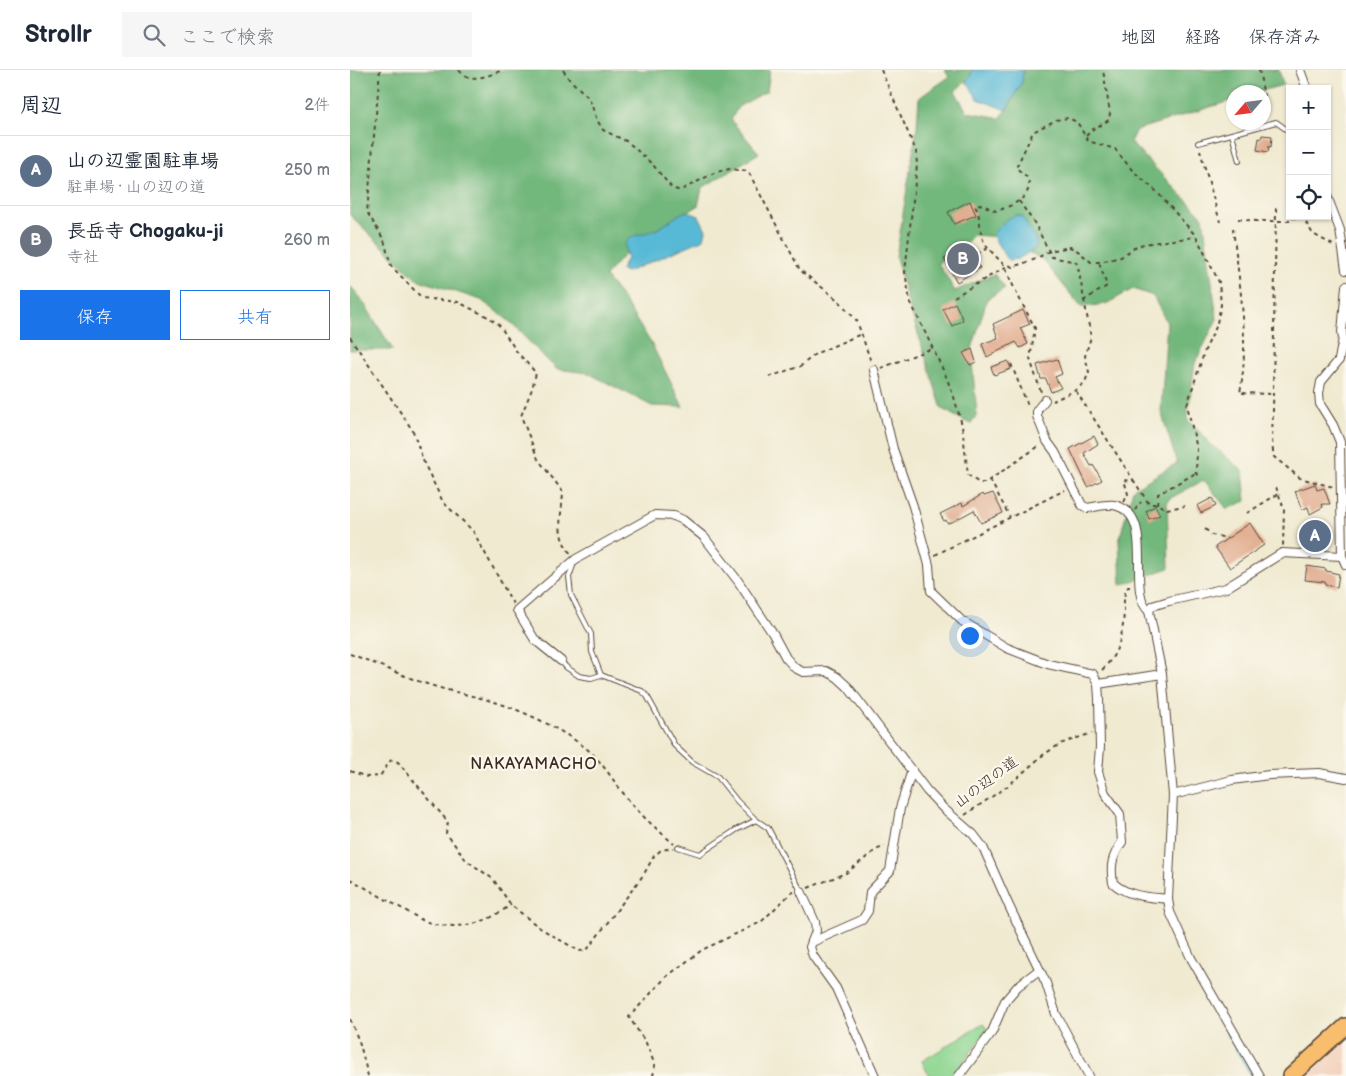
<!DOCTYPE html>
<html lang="ja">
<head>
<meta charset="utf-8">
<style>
	body { margin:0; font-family:"Balsamiq Sans","Klee One",sans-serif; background:#f6f6f7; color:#1f2937 }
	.controls { position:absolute; right:15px; top:15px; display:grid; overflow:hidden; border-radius:0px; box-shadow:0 1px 4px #0004 }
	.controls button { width:45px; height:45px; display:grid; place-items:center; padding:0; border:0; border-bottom:1px solid #e0e1e3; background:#fff; color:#1f2937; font:25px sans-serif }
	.compass { position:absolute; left:876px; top:15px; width:45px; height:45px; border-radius:50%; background:#fff; box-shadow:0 1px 4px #0004; rotate:242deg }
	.you { position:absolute; left:619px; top:565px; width:18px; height:18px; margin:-12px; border:4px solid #fff; border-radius:50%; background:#1a73e8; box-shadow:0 0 0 8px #1a73e833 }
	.badge { display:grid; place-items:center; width:32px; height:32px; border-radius:50%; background:#1a73e8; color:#fff; font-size:16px; font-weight:700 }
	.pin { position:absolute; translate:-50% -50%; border:2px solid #fff; box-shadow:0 1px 5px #0006 }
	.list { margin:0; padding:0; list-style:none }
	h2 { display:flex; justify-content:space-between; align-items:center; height:65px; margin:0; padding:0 20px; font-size:21px }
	h2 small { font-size:16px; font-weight:400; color:#747a83 }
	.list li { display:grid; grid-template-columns:32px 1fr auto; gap:15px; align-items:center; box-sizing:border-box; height:70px; padding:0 20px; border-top:1px solid #e0e1e3 }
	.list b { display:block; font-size:19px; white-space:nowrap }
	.list p { margin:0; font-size:16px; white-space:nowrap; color:#747a83 }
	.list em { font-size:16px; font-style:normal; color:#747a83 }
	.actions { display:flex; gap:10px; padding:15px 20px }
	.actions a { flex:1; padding:11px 0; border:1px solid #1a73e8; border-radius:0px; text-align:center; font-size:18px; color:#1a73e8 }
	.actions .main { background:#1a73e8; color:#fff }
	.icon { flex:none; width:28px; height:28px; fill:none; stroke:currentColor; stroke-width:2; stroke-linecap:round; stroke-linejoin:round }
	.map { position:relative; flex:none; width:996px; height:1006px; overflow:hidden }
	header { display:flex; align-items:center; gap:30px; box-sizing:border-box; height:70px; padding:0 25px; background:#fff; border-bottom:1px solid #e0e1e3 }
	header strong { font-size:24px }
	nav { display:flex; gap:28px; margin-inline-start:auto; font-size:18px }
	.search { width:350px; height:45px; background:#f6f6f7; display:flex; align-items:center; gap:12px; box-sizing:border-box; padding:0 18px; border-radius:0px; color:#747a83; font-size:19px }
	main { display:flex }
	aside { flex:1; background:#fff }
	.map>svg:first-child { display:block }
</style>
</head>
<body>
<header>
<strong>Strollr</strong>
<div class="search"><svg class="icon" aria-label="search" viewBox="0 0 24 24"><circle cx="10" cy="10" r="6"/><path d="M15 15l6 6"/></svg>ここで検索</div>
<nav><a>地図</a><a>経路</a><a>保存済み</a></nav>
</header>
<main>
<aside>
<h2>周辺<small>2件</small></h2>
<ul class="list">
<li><span class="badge" style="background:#5c6f8a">A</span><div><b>山の辺霊園駐車場</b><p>駐車場 · 山の辺の道</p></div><em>250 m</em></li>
<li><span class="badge" style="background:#6b7280">B</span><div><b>長岳寺 Chogaku-ji</b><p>寺社</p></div><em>260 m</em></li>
</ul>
<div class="actions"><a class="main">保存</a><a>共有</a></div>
</aside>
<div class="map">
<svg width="996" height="1006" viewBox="0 0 996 1006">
	<rect width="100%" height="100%" fill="#fbf7ec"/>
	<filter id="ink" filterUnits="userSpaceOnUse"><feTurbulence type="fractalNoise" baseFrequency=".02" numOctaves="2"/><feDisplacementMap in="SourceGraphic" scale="10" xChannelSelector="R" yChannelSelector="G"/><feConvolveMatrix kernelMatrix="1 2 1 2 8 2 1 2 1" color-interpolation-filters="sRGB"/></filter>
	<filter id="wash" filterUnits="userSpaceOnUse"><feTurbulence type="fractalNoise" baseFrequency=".0096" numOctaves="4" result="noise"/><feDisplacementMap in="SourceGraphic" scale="20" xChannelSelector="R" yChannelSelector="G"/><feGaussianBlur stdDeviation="1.12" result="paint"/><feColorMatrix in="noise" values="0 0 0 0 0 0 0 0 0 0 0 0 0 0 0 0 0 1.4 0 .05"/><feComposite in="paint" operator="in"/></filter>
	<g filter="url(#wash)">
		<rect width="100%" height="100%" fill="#f0ead1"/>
		<path fill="#f4d3c0" d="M996 962V1006H952Z"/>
		<path fill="#8ed691" stroke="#648058" d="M633 954 638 960 602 1006H579L572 991Z"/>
		<g fill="#72b77b" stroke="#56704c">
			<path d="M0 0H420L417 21 388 37 381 50 409 83 352 118 348 136 285 173 255 206 270 225 301 273 333 337 302 336 238 303 206 299 158 250 131 230 66 209 0 145Z"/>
			<path d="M595 0H622L620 7 605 21 617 42 651 48 672 12 673 0H929L933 15 907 22H884L883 30 786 60 780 72 853 147 867 249 845 293 837 349 862 375 893 401 896 431 877 439 854 410 817 430 819 498 771 515 769 471 783 419 827 393 811 341 817 253 803 226 783 219 756 234 731 237 693 190 652 167 623 165 617 172 588 193 605 221 644 204 655 218 637 229 621 282 627 345 620 354 592 339 557 229 546 187 567 57 569 28 599 7Z"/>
			<path d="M0 216 10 227 43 280H0Z"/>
		</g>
		<g fill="#58b9d6" stroke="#4a727a">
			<path d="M622 0H673L672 12 656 40 628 29 616 11 620 7Z"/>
			<path d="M336 141 349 146 356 160 354 169 277 202 271 200 277 188 275 175 279 168C288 164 300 163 309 158 319 153 326 145 336 141Z"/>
			<path d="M665 145 672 146 686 170V178L668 189 659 190 656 188 644 168 643 163 656 150Z"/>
		</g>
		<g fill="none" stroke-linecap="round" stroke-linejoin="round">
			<path stroke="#58b9d6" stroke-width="3" d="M877 962 902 1006"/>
		</g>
		<g id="blocks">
			<g fill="#e2ae91">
				<path d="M912 65 922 66 921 77 919 76 918 82 907 80 909 68 911 69Z"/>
				<path d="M620 131 626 145 604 154 598 142Z"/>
				<path d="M618 175 621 181 624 179 629 188 626 190 630 198 607 212 594 189Z"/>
				<path d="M605 233 613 250 602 256 593 239Z"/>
				<path d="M673 240 680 254 670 258 678 274 670 278 666 272 637 287 632 274 648 268 643 254Z"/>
				<path d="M622 279 626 292 620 295 613 283Z"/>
				<path d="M707 289 712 304 705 307 711 318 701 322 696 309H691L687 295Z"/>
				<path d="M658 291 661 299 644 305 641 297Z"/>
				<path d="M744 366 748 374 734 383 741 396 743 395 752 410 738 417 720 379Z"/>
				<path d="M965 414 967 420 974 418 980 434H972L973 437 960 444 958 437 952 440 945 421Z"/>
				<path d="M643 423 653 443 631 453 624 440 602 452 597 453 596 450 594 451 590 444 612 433 613 436 633 424 634 426Z"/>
				<path d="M862 428 866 436 851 443 847 436Z"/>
				<path d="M805 436 810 445 799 449 796 441Z"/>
				<path d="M900 453 914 475 880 498 865 477Z"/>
				<path d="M957 496 976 499V501L989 504 987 517 975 515V512L955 510Z"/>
			</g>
		</g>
	</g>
	<g filter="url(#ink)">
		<use href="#blocks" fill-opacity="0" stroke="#564739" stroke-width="1"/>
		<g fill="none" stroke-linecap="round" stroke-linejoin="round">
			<defs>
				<g id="lane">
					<path d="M882 64 889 91"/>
					<path d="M848 73 926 52 940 62"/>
					<path d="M224 493 219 507 221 525 241 564 242 582 251 605"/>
					<path d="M211 591 216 597 229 606 241 608 251 605 292 621 297 626 325 676 342 692 368 707 387 731 406 750 418 758 451 821"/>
					<path d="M328 777 350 784 386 760 406 750"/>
				</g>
				<g id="street">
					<path d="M950 0 957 19"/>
					<path d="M977 126 990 160 996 200"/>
					<path d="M996 216 992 263 993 268 989 290 971 312 969 323 970 334 983 355 990 372 992 486 996 495"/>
					<path d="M524 300 543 379 563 436 579 495 581 521 612 551 657 578 698 594 743 604 748 614 749 628 750 677 748 702 755 723 770 744 772 772C762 787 760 795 763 813 779 827 798 827 818 829"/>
					<path d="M695 330 687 340V346L697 371 705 382 732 435 737 438C745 437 756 434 764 435 808 444 775 522 799 541"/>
					<path d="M799 541 812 604 823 725 818 829 820 842 841 888 909 1006"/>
					<path d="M799 541 802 536 819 531 876 518 932 483 992 486"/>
					<path d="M211 591 185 570 167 540 226 489 305 445 324 446 333 450 354 467 388 511 423 564 436 588 445 598 453 602 476 601 487 607 498 617 577 721 593 738 623 764 633 777 659 836 696 913 706 944 739 1006"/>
					<path d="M748 614 812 604"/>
					<path d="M823 725 882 710 919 705 969 703 996 708"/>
					<path d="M451 821 465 852 466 861 460 877 463 886 486 918 525 1006"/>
					<path d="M462 872 512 850 518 841 520 822 540 801 550 738 562 700"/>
					<path d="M609 1006 642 962 655 931 668 916 689 900"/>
				</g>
				<path id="highway" d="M941 1006 996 956"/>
			</defs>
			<use href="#lane" stroke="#564739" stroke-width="6"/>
			<use href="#street" stroke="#564739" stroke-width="10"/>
			<use href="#highway" stroke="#564739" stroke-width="18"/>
			<g stroke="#564739" stroke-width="2" stroke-dasharray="4 4" stroke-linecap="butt">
				<path d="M30 0 17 142 34 170 41 196 72 228 108 232 140 248 150 256 167 282 186 303 182 319 171 346 188 389 213 422C212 447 204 463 221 484"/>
				<path d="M109 0C119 14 139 6 152 0"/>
				<path d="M213 0 219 9 239 28 247 50 253 60 278 72 303 95 321 117 327 120 333 119 366 102 380 99 398 101 450 200 489 231 507 251 521 292"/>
				<path d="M531 0 566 81 567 95 555 202 560 231 595 304 604 327 612 355 618 405 629 413H635L689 376"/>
				<path d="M909 0 918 47"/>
				<path d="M736 66 743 59 759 50 760 43 753 0"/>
				<path d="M850 80 870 152"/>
				<path d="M669 131 685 154 702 187 726 192 728 197 741 267 735 286 739 302 735 312 726 320 703 331"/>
				<path d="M926 138 923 324C924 344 920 369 924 387L950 408 983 417"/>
				<path d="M888 149 906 151H941L943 148H953L963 164 983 175"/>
				<path d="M883 158C889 213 900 269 890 323L923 324"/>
				<path d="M638 178C627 166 633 149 625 136L630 134 646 141C659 137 684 128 678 109 676 105 670 101 666 98L683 62 706 50 718 48 727 52 738 71 765 79 782 100 807 122 846 166 869 212 871 235 866 257 855 280 837 335 847 379 846 403 849 408"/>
				<path d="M627 184 638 178 654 195 665 220 685 258 680 289 691 322"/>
				<path d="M604 227 659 195 662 197 686 189 699 181 720 177 728 181 741 192H749L771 187 782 179 793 174 845 167"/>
				<path d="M733 231 757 216 749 192"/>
				<path d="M0 267 63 361 74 393 93 432 123 461 163 534"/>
				<path d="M661 294 679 338"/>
				<path d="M531 298 583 278"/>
				<path d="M419 307 451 296 465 284 511 264"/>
				<path d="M726 321 784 411"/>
				<path d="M640 410 660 447"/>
				<path d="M926 417 934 439 933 476"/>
				<path d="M774 432 778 424 774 410 784 411 799 434H807L816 439 835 436"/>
				<path d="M807 434 808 424 846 403"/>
				<path d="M785 440 791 432"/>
				<path d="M897 443 928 424"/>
				<path d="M855 459 862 465 877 468"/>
				<path d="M585 485 715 420"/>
				<path d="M0 584C26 593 52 606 77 614 101 622 127 626 151 634 180 644 213 660 237 679 252 691 265 714 278 729 291 746 308 760 324 774"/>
				<path d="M752 600C770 582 773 564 774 540 774 531 773 524 778 517H780"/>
				<path d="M0 701 17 707 30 706 41 690 48 692 98 752 96 763 116 790 143 809 161 835 190 858 229 881 237 880 294 804 304 786 311 780 323 778"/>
				<path d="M615 745 659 715 693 685 710 674 742 663"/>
				<path d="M0 809 72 850C91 858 118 858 137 849 145 846 153 840 161 835"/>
				<path d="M458 818 496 803 526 780 535 776"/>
				<path d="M0 949 10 974 18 1006"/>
				<path d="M303 1006 305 995 296 973 279 947 316 907 352 880 411 852 441 823 444 822"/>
			</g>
			<use href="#lane" stroke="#fff" stroke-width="4"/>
			<use href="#street" stroke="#fff" stroke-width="8"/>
			<use href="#highway" stroke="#f9be6d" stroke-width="15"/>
		</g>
	</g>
	<g text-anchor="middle" stroke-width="4.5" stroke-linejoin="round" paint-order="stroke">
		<g font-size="15" fill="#3b2a1e" stroke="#fbf7ec">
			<text transform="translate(636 712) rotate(-37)" y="5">山の辺の道</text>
		</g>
		<g font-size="16" letter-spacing="1" fill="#3b2a1e" stroke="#fbf7ec">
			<text x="184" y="699">NAKAYAMACHO</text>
		</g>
	</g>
</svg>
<div class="controls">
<button>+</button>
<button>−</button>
<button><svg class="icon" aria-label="locate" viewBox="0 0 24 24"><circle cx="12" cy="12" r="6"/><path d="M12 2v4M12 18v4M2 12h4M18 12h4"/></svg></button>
</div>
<svg class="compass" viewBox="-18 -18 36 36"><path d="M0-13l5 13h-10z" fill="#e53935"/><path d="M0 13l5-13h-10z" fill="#747a83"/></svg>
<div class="you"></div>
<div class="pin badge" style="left:965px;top:466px;background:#5c6f8a">A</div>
<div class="pin badge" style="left:613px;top:189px;background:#6b7280">B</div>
</div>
</main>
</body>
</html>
